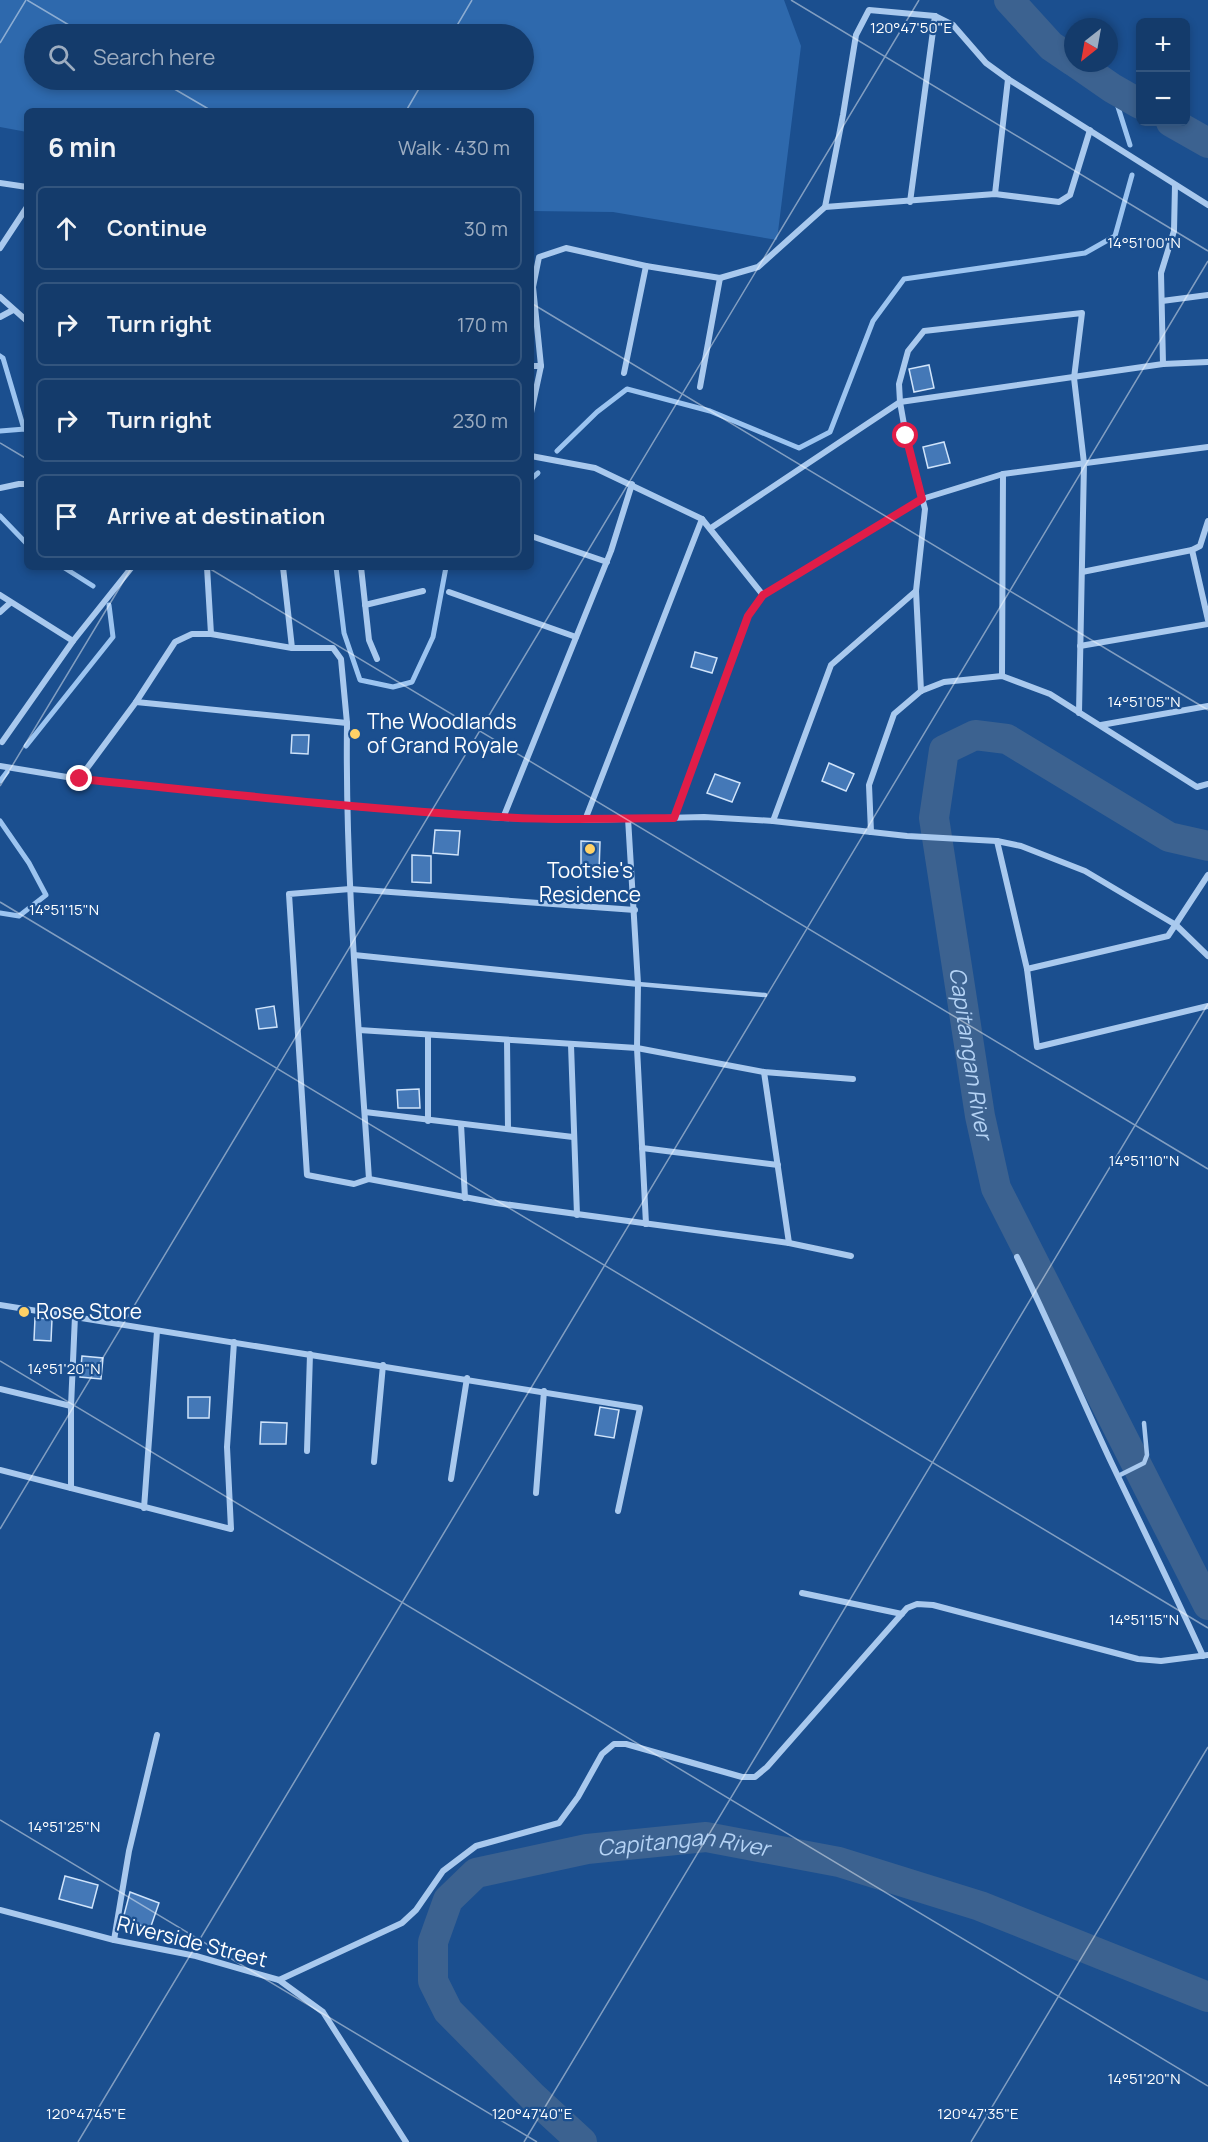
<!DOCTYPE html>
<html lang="en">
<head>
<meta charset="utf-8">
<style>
	body { margin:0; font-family:Manrope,sans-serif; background:#214673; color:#f1f3f6 }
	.controls { position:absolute; right:18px; top:18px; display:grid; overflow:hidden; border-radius:9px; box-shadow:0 3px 9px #0003 }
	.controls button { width:54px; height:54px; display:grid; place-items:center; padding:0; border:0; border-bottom:2px solid #33557e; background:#143b6b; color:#f1f3f6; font:30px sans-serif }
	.compass { position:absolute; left:1064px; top:18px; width:54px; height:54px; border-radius:50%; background:#143b6b; box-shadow:0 3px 9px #0003; rotate:211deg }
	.stop { position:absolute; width:18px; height:18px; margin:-14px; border:4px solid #e11d48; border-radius:50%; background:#fff }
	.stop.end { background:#e11d48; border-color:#fff; box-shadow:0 2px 6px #0008 }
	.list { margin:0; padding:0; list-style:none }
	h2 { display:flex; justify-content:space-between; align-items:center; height:78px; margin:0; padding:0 24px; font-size:26px }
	h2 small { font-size:20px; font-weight:400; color:#9dadc1 }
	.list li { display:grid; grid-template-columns:39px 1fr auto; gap:18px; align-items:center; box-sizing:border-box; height:84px; margin:0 12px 12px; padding:0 12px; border:2px solid #33557e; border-radius:9px }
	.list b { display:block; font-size:22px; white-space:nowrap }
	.list em { font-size:20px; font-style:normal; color:#9dadc1 }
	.icon { flex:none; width:33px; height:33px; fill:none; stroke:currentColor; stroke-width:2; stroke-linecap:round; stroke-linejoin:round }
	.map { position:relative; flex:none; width:1208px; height:2142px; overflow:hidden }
	.search { position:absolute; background:#143b6b; box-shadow:0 3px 9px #0003; left:24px; top:24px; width:510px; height:66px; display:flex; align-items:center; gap:15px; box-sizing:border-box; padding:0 21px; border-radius:33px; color:#9dadc1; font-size:22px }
	.panel { position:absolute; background:#143b6b; box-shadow:0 3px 9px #0003; left:24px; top:108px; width:510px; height:462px; border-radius:9px }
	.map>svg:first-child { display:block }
</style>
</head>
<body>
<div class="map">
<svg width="1208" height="2142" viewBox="0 0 1208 2142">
	<rect width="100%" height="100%" fill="#1b4f8f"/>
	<path fill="#2e69ad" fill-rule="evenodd" d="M0 0H784L801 46 777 240 613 212 531 211V111H27V132L0 127ZM34 34H524V80H34Z"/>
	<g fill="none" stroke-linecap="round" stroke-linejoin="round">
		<g stroke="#9cc4f0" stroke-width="5">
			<path d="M1112 88 1130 145"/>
			<path d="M0 356 3 358 24 429"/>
			<path d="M0 431 25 429"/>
			<path d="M557 451 597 412 627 389 710 411 799 448 830 432 873 321 904 279 1085 253 1115 236 1132 175"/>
			<path d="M531 479 538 473"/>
			<path d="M0 516 27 544"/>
			<path d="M63 567 93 586"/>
			<path d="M336 567 344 633 360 680 393 687 412 682 433 637 446 567"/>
			<path d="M26 746 113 637 109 605"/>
			<path d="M0 781 7 772"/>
			<path d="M0 821 29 863 46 895 19 916 0 913"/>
		</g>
		<g stroke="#3c6290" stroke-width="30">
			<path d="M1009 0 1051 46 1073 61"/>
			<path d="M1076 63 1112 88 1140 104"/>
			<path d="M1171 122 1208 143"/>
			<path id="s1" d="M1208 846 1169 837 1007 739 975 735 944 750 934 818 980 1116 996 1188 1208 1605"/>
			<path id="s2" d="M582 2142 532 2096 448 2011 433 1981V1942L448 1900 476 1873 587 1849 706 1837 839 1862 980 1906 1208 1997"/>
		</g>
	</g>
	<g fill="#4478b7" stroke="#cfe3fa" stroke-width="1.5">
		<path d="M929 365 934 388 914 392 909 369Z"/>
		<path d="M944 442 950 463 928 468 923 447Z"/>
		<path d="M695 652 717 658 712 673 691 667Z"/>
		<path d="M292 735H309L308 754 291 753Z"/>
		<path d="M829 763 854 774 846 791 822 781Z"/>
		<path d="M715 774 740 783 732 802 707 793Z"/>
		<path d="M435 830 460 831 458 855 433 853Z"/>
		<path d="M581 841 600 842 599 871 581 866Z"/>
		<path d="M412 855 431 856V883L412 882Z"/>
		<path d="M274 1006 277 1027 259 1029 256 1009Z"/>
		<path d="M419 1089 420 1108H398L397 1090Z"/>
		<path d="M35 1318 52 1319 51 1341 34 1340Z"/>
		<path d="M82 1356 103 1358 101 1379 80 1377Z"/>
		<path d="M188 1397H210L209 1418H188Z"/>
		<path d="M600 1407 619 1410 614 1438 595 1435Z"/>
		<path d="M261 1422 287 1423 286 1444H260Z"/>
		<path d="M65 1876 98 1885 92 1908 59 1899Z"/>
		<path d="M130 1892 159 1903 150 1929 123 1919Z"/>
	</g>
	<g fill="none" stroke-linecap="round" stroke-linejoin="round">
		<g stroke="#a9c9ee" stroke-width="4.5">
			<path d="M638 984 765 995"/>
			<path d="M1118 1476 1144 1463 1147 1455 1144 1423"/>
		</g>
		<g stroke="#a9c9ee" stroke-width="6">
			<path d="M0 183 27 187"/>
			<path d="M995 194 1008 79"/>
			<path d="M910 202 935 16"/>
			<path d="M825 207 843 115 856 35 869 10 935 16 953 25 986 63 1008 79 1208 205"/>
			<path d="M0 248 27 207"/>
			<path d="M0 297 27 321"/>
			<path d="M1162 301 1208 295"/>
			<path d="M0 317 13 310"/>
			<path d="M1163 364 1161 273 1174 231 1175 185"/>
			<path d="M531 366H541"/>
			<path d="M624 373 646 266"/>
			<path d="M700 387 720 278"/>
			<path d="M531 413 541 366 533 287 539 257 566 248 646 266 720 278 758 267 825 207 995 194 1059 202 1070 195 1090 130"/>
			<path d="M531 456 595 468 702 519 763 595"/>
			<path d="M0 488 19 484H27"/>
			<path d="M1208 521 1200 546 1192 550 1208 620"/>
			<path d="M711 528 900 402 1163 364 1208 362"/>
			<path d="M531 536 607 562"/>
			<path d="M207 567 211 634"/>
			<path d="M283 567 292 648"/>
			<path d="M361 567 369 640 377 659"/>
			<path d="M1082 572 1192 550"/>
			<path d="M449 592 576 637"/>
			<path d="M0 595 73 641"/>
			<path d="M365 605 423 591"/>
			<path d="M0 612 10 603"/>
			<path d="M1080 646 1208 624"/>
			<path d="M1002 676 1003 474"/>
			<path d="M921 691 916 591 925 509 906 436 900 402 899 384 908 351 924 331 1082 313 1074 378 1084 463 1079 713"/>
			<path d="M136 702 175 642 192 634H211L292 648H333L341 659 347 723"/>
			<path d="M1101 725 1208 706"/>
			<path d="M2 742 73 641 132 567"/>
			<path d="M0 766 79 779 346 806 503 818 585 820 704 817 773 821 907 836 997 841 1021 846 1085 871 1176 925 1208 956"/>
			<path d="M79 779 136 702 347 723C345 875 359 1027 369 1179"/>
			<path d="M503 818 611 551 632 484"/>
			<path d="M628 818 638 984 637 1048 646 1224"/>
			<path d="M674 818 748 616 763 595 922 499 1003 474 1208 447"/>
			<path d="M585 820 702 519"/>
			<path d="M773 821 831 665 916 591"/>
			<path d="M871 832 869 785 894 714 921 691 944 682 1002 676 1050 694 1197 787 1208 784"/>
			<path d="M997 841 1027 969 1037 1047 1208 1006"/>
			<path d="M635 910 350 889 289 894 307 1175 354 1184 369 1179 496 1203 789 1243 851 1256"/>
			<path d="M354 955 638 984"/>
			<path d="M1027 969 1168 936 1208 875"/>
			<path d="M359 1030 637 1048 764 1072 853 1079"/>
			<path d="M507 1040 508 1129"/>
			<path d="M571 1045 577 1215"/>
			<path d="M764 1072 789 1243"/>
			<path d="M365 1112 573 1137"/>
			<path d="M428 1121V1035"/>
			<path d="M461 1124 465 1198"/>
			<path d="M642 1148 778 1165"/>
			<path d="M1017 1257C1051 1326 1080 1396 1113 1466 1143 1529 1174 1592 1203 1656"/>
			<path d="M0 1305 640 1408 618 1511"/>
			<path d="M0 1389 71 1406"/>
			<path d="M307 1451 310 1354"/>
			<path d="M374 1462 383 1365"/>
			<path d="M0 1470 231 1529 227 1447 234 1342"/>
			<path d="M451 1479 467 1378"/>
			<path d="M71 1488V1406L75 1316"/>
			<path d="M536 1493 544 1391"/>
			<path d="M144 1508 157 1331"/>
			<path d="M802 1593 902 1614"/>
			<path d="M0 1910 114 1940 196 1956 279 1980 323 2012 406 2142"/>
			<path d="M114 1940 129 1851 157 1735"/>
			<path d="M279 1980 402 1923 416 1910 443 1871 476 1846 559 1823 578 1797 602 1754 614 1744H626L742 1777H755L767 1767 907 1608 917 1604 933 1605 1138 1659 1161 1661 1208 1655"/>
		</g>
	</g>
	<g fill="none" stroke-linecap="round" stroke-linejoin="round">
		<path stroke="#e11d48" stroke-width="8" d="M80 779C220 793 360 809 501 817 559 821 616 818 674 818L748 616 763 595 922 499 906 436"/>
	</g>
	<path fill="none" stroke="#fff" stroke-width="1.5" stroke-opacity="0.45" d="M27 0 84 34M791 0 1208 251M452 34 472 0M0 43 26 0M159 80 212 111M406 111 424 80M531 303 1208 710M0 443 27 459M207 567 1208 1169M0 786 132 567M0 902 1208 1628M0 1361 1208 2086M0 1529 919 0M0 1820 537 2142M78 2142 1208 261M524 2142 1208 1004M971 2142 1208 1747"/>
	<g fill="#ffd166" stroke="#1b4f8f" stroke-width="2">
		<circle cx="355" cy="734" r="6"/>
		<circle cx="590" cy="849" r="6"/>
		<circle cx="24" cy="1312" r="6"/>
	</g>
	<g text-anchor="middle" stroke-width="4.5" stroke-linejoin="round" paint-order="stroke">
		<g font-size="21" fill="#fff" stroke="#1b4f8f" text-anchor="start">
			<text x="367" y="729">The Woodlands<tspan x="367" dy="24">of Grand Royale</tspan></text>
			<text x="590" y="878" text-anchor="middle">Tootsie's<tspan x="590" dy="24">Residence</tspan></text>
			<text x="36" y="1319">Rose Store</text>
		</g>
		<g font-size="21" fill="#fff" stroke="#1b4f8f">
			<text transform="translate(192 1942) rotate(14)" y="7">Riverside Street</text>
		</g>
		<g font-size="22" font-style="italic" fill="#b5d3f5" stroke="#1b4f8f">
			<text dy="8" stroke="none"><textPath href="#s1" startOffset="603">Capitangan River</textPath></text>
			<text dy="8" stroke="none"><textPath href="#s2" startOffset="554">Capitangan River</textPath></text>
		</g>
	</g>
	<g font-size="15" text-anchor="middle" fill="#fff" stroke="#1b4f8f" stroke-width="4.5" stroke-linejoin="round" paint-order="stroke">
		<text x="911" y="33">120°47'50"E</text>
		<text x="1144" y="248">14°51'00"N</text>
		<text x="1144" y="707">14°51'05"N</text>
		<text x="64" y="915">14°51'15"N</text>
		<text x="1144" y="1166">14°51'10"N</text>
		<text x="64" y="1374">14°51'20"N</text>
		<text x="1144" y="1625">14°51'15"N</text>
		<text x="64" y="1832">14°51'25"N</text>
		<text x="1144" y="2084">14°51'20"N</text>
		<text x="86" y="2119">120°47'45"E</text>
		<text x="532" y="2119">120°47'40"E</text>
		<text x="978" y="2119">120°47'35"E</text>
	</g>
</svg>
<div class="controls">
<button>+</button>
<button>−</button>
</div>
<svg class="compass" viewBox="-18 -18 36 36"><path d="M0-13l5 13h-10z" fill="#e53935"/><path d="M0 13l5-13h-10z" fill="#9dadc1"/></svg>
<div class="stop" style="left:906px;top:436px"></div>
<div class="stop end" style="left:80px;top:779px"></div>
<div class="search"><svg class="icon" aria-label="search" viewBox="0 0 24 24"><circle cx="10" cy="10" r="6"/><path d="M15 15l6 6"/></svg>Search here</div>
<section class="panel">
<h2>6 min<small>Walk · 430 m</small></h2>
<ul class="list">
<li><svg class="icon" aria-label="ahead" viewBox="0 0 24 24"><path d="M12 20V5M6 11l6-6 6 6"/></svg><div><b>Continue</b></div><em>30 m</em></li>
<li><svg class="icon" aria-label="right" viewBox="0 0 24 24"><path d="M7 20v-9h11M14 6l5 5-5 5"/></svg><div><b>Turn right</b></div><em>170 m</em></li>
<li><svg class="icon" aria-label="right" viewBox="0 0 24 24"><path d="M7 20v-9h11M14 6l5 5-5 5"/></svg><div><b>Turn right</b></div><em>230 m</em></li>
<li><svg class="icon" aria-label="arrive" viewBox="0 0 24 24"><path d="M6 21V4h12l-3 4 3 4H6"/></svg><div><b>Arrive at destination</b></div></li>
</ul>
</section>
</div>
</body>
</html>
